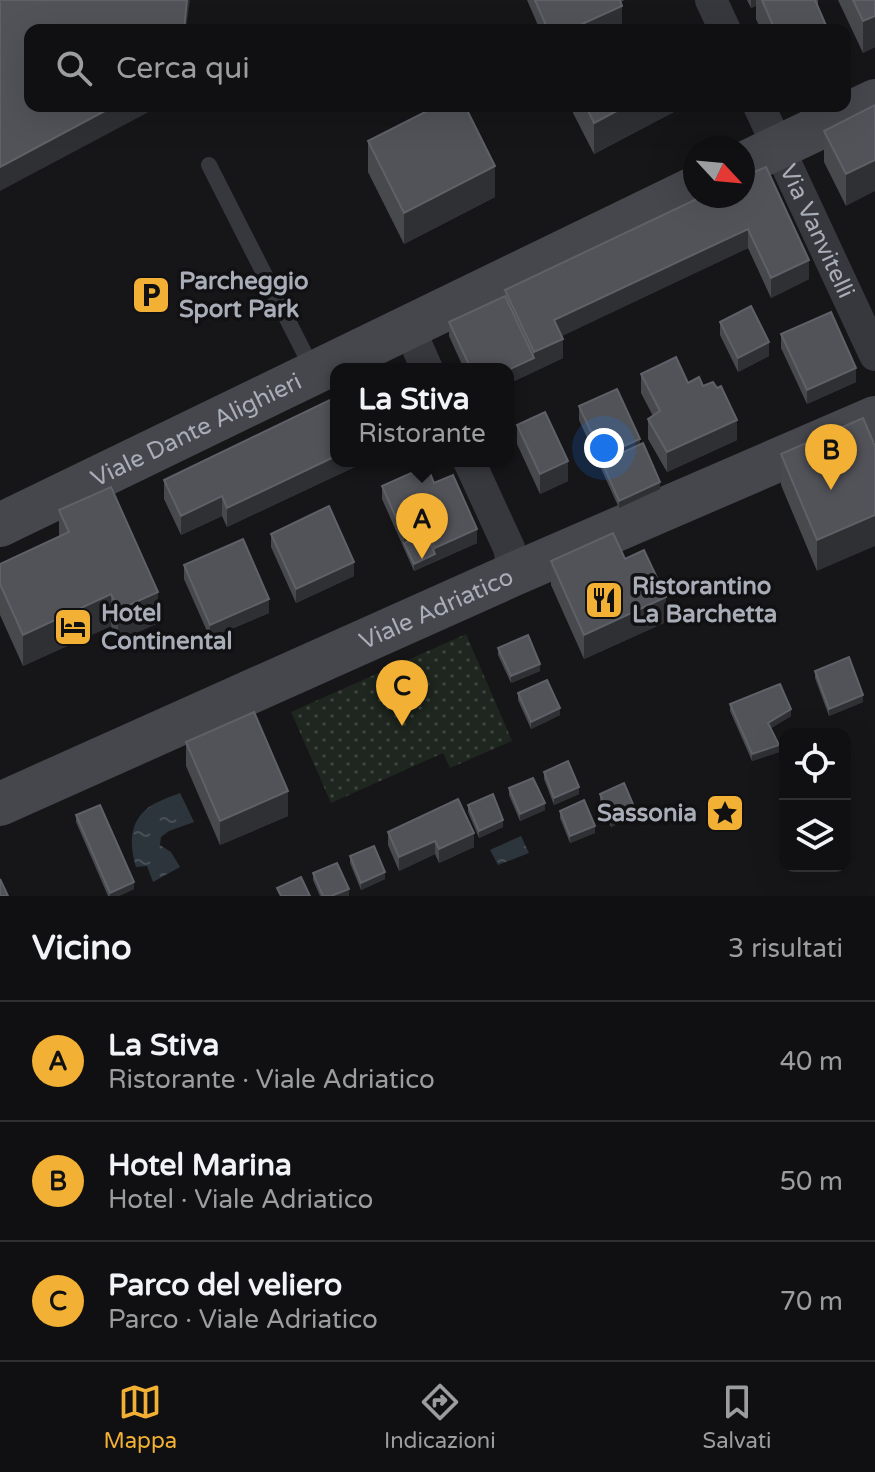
<!DOCTYPE html>
<html lang="it">
<head>
<meta charset="utf-8">
<style>
	body { margin:0; font-family:"Varela Round",sans-serif; background:#19191b; color:#f1f3f6 }
	.controls { position:absolute; right:24px; bottom:24px; display:grid; overflow:hidden; border-radius:16px; box-shadow:0 8px 32px #0002 }
	.controls button { width:72px; height:72px; display:grid; place-items:center; padding:0; border:0; border-bottom:2px solid #303032; background:#101012; color:#f1f3f6; font:40px sans-serif }
	.compass { position:absolute; left:683px; top:136px; width:72px; height:72px; border-radius:50%; background:#101012; box-shadow:0 8px 32px #0002; rotate:116deg }
	.you { position:absolute; left:604px; top:448px; width:28px; height:28px; margin:-20px; border:6px solid #fff; border-radius:50%; background:#1a73e8; box-shadow:0 0 0 12px #1a73e833 }
	.badge { display:grid; place-items:center; width:52px; height:52px; border-radius:50%; background:#f2b134; color:#111; font-size:26px; font-weight:700 }
	.pin { position:absolute; translate:-50% -66px; filter:drop-shadow(0 2px 4px #0008) }
	.pin::after { content:''; position:absolute; top:42px; width:28px; height:24px; background:inherit; clip-path:polygon(0 0,100% 0,50% 100%) }
	.popup { position:absolute; left:330px; top:363px; width:184px; height:104px; box-sizing:border-box; display:grid; place-content:center; border-radius:16px; background:#101012; filter:drop-shadow(0 2px 6px #0005); font-size:26px; white-space:nowrap; color:#9c9d9f }
	.popup b { font-size:30px; color:#f1f3f6 }
	.popup::after { content:''; position:absolute; left:50%; top:100%; margin-left:-16px; border:16px solid transparent; border-top-color:#101012 }
	.list { margin:0; padding:0; list-style:none }
	h2 { display:flex; justify-content:space-between; align-items:center; height:104px; margin:0; padding:0 32px; font-size:34px }
	h2 small { font-size:26px; font-weight:400; color:#9c9d9f }
	.list li { display:grid; grid-template-columns:52px 1fr auto; gap:24px; align-items:center; box-sizing:border-box; height:120px; padding:0 32px; border-top:2px solid #303032 }
	.list b { display:block; font-size:30px; white-space:nowrap }
	.list p { margin:0; font-size:26px; white-space:nowrap; color:#9c9d9f }
	.list em { font-size:26px; font-style:normal; color:#9c9d9f }
	.icon { flex:none; width:44px; height:44px; fill:none; stroke:currentColor; stroke-width:2; stroke-linecap:round; stroke-linejoin:round }
	.map { position:relative; flex:none; width:875px; height:896px; overflow:hidden }
	.search { position:absolute; background:#101012; box-shadow:0 8px 32px #0002; left:24px; right:24px; top:24px; height:88px; display:flex; align-items:center; gap:20px; box-sizing:border-box; padding:0 28px; border-radius:16px; color:#9c9d9f; font-size:30px }
	.sheet { height:464px; background:#101012 }
	nav { display:flex; justify-content:space-around; align-items:center; box-sizing:border-box; height:112px; border-top:2px solid #303032; background:#101012; font-size:22px; color:#9c9d9f }
	nav a { display:grid; justify-items:center; gap:4px }
	nav .on { color:#f2b134 }
	.map>svg:first-child { display:block }
</style>
</head>
<body>
<div class="map">
<svg width="875" height="896" viewBox="0 0 875 896">
	<defs>
		<pattern id="grass-dots" width="8" height="8" patternUnits="userSpaceOnUse" patternTransform="scale(2)"><rect width="8" height="8" fill="#1e261f"/><path d="M2 2h.1M6 6h.1" fill="none" stroke="#3c433d" stroke-width="1.8" stroke-linecap="round"/></pattern>
		<pattern id="water-ripples" width="26" height="14" patternUnits="userSpaceOnUse" patternTransform="scale(2)"><rect width="26" height="14" fill="#2c353c"/><path d="M2 4q2-2 4 0t4 0M15 11q2-2 4 0t4 0" fill="none" stroke="#485056"/></pattern>
	</defs>
	<rect width="100%" height="100%" fill="#161618"/>
	<path fill="url(#grass-dots)" d="M466 634 512 741 450 768 443 753 331 803 291 712Z"/>
	<g fill="url(#water-ripples)">
		<path d="M180 793 194 822 169 831 161 837 160 845 171 852 180 867 153 882 147 866 136 867C130 845 128 823 149 807 158 801 170 797 180 793Z"/>
		<path d="M521 836 529 853 498 865 490 850Z"/>
	</g>
	<g fill="none" stroke-linecap="round" stroke-linejoin="round">
		<path stroke="#37383d" stroke-width="16" d="M209 165 314 372"/>
		<g stroke="#37383d" stroke-width="32">
			<path d="M711 0 725 30"/>
			<path id="s1" d="M759 106 875 355"/>
			<path d="M409 328 427 369"/>
			<path d="M469 461 509 548 514 574"/>
		</g>
		<g stroke="#45474d" stroke-width="44">
			<path d="M743 164 875 101"/>
			<path id="s2" d="M0 525 695 188"/>
			<path id="s3" d="M0 804 514 574 875 418"/>
		</g>
	</g>
	<g fill="#47494d">
		<path d="M527 0H625L620 2 622 26 613 30H540Z"/>
		<path d="M747 0H818V8L828 30H761L756 19V6L751 8Z"/>
		<path d="M838 0H875V47L863 53Z"/>
		<path d="M875 105 846 206 824 162V131Z"/>
		<path d="M573 106H685L594 154 573 113Z"/>
		<path d="M368 141 495 197 404 244 368 172Z"/>
		<path d="M743 196 809 279 771 298 748 248 561 336 563 358 508 384V369H464L449 336V322L505 296V290Z"/>
		<path d="M720 322 769 356 738 372 720 335Z"/>
		<path d="M781 334 856 382 807 404 781 348Z"/>
		<path d="M641 374 703 386 737 440 667 472 648 439V419L653 416 641 393Z"/>
		<path d="M579 406 640 445 660 489 619 508 579 420Z"/>
		<path d="M517 425 568 481 540 494 517 444Z"/>
		<path d="M875 446 817 571 781 485V454Z"/>
		<path d="M361 461V464L227 527 222 516 181 535 164 499V480Z"/>
		<path d="M434 483 477 543 414 571 382 499V486Z"/>
		<path d="M59 510 158 623 118 641 111 626 23 666 0 615V564L59 537Z"/>
		<path d="M271 534 354 576 296 603 271 547Z"/>
		<path d="M551 561 666 622 584 659 551 585Z"/>
		<path d="M184 565 269 613 210 638 184 579Z"/>
		<path d="M498 648 540 671 511 683 498 655Z"/>
		<path d="M815 671 863 702 829 716 815 678Z"/>
		<path d="M518 693 560 715 531 729 518 700Z"/>
		<path d="M730 704 791 716 771 728 779 752 752 761 730 711Z"/>
		<path d="M186 742 288 816 220 845 186 766Z"/>
		<path d="M544 772 579 794 554 805 544 779Z"/>
		<path d="M509 788 545 810 520 821 509 795Z"/>
		<path d="M600 794 635 816 611 827 600 801Z"/>
		<path d="M468 805 503 827 479 838 468 812Z"/>
		<path d="M560 811 595 833 570 843 560 818Z"/>
		<path d="M76 815 134 889 119 896H108L76 822Z"/>
		<path d="M388 832 474 847 439 863 435 854 399 871 388 845Z"/>
		<path d="M350 856 385 879 361 890 350 863Z"/>
		<path d="M313 873 349 896H320L313 880Z"/>
	</g>
	<g fill="#2f3033">
		<path d="M187 0H190L186 30H184Z"/>
		<path d="M751 0H756V6L751 8Z"/>
		<path d="M622 6V26L613 30H569Z"/>
		<path d="M875 16V47L863 53V21Z"/>
		<path d="M114 106H160L0 191V167Z"/>
		<path d="M626 106H685L594 154V123Z"/>
		<path d="M875 160V191L846 206V174Z"/>
		<path d="M495 166V197L404 244V213Z"/>
		<path d="M748 229V248L554 340V320Z"/>
		<path d="M809 260V279L771 298V278Z"/>
		<path d="M563 339V358L508 384V370L534 358V352Z"/>
		<path d="M769 342V356L738 372V358Z"/>
		<path d="M856 368V382L807 404V390Z"/>
		<path d="M737 420V440L667 472V452Z"/>
		<path d="M640 439V452L602 462V469V456Z"/>
		<path d="M336 456V461H361V464L227 527V508Z"/>
		<path d="M568 461V481L540 494V474Z"/>
		<path d="M660 482V489L619 508V501Z"/>
		<path d="M222 496V516L181 535V516Z"/>
		<path d="M875 515V546L817 571V540Z"/>
		<path d="M426 526V540L404 543V536Z"/>
		<path d="M477 529V543L414 571V564L435 554V548Z"/>
		<path d="M354 562V576L296 603V589Z"/>
		<path d="M158 592V623L118 641V610Z"/>
		<path d="M111 594V626L23 666V635Z"/>
		<path d="M666 597V622L584 659V635Z"/>
		<path d="M269 599V613L210 638V625Z"/>
		<path d="M540 664V671L511 683V676Z"/>
		<path d="M863 695V702L829 716V709Z"/>
		<path d="M560 708V715L531 729V722Z"/>
		<path d="M791 709V716L768 730V723Z"/>
		<path d="M779 745V752L752 761V754Z"/>
		<path d="M579 787V794L554 805V798Z"/>
		<path d="M288 791V816L220 845V821Z"/>
		<path d="M545 803V810L520 821V814Z"/>
		<path d="M635 809V816L611 827V820Z"/>
		<path d="M503 820V827L479 838V831Z"/>
		<path d="M595 826V833L570 843V836Z"/>
		<path d="M474 833V847L439 863V849Z"/>
		<path d="M435 841V854L399 871V857Z"/>
		<path d="M385 872V879L361 890V883Z"/>
		<path d="M134 882V889L119 896H110V893Z"/>
		<path d="M349 889V896H331Z"/>
	</g>
	<g fill="#525359" stroke="#5f6168" stroke-width="2">
		<path d="M0 0H187L184 30H30V106H114L0 167Z"/>
		<path d="M535 0H620L622 6 569 30H548Z"/>
		<path d="M762 0H815L828 30H775Z"/>
		<path d="M853 0H875V16L863 21Z"/>
		<path d="M875 105V160L846 174 824 131Z"/>
		<path d="M437 106H465L495 166 404 213 368 141Z"/>
		<path d="M586 106H626L594 123Z"/>
		<path d="M766 167 809 260 771 278 748 229 554 320 563 339 534 352 505 290 703 196H743V177Z"/>
		<path d="M505 296 534 358 508 370V369H471L449 322Z"/>
		<path d="M751 306 769 342 738 358 720 322Z"/>
		<path d="M831 312 856 368 807 390 781 334Z"/>
		<path d="M676 357 688 383 699 377 703 386 713 382 717 388 721 386 737 420 667 452 648 419 660 411 641 374Z"/>
		<path d="M617 389 640 439 602 456 579 406Z"/>
		<path d="M336 397V456L227 508 222 496 181 516 164 480Z"/>
		<path d="M545 412 568 461 540 474 517 425Z"/>
		<path d="M863 418 875 446V515L817 540 781 454Z"/>
		<path d="M643 443 660 482 619 501 602 462Z"/>
		<path d="M427 466 434 483 453 475 477 529 435 548 426 526 404 536 382 486Z"/>
		<path d="M111 487 158 592 118 610 111 594 23 635 0 584V564L69 532 59 510Z"/>
		<path d="M329 506 354 562 296 589 271 534Z"/>
		<path d="M426 533 435 554 414 564 404 543Z"/>
		<path d="M613 533 625 559 644 550 666 597 584 635 551 561Z"/>
		<path d="M243 539 269 599 210 625 184 565Z"/>
		<path d="M528 635 540 664 511 676 498 648Z"/>
		<path d="M849 657 863 695 829 709 815 671Z"/>
		<path d="M547 680 560 708 531 722 518 693Z"/>
		<path d="M780 684 791 709 768 723 779 745 752 754 730 704Z"/>
		<path d="M254 712 288 791 220 821 186 742Z"/>
		<path d="M568 761 579 787 554 798 544 772Z"/>
		<path d="M533 778 545 803 520 814 509 788Z"/>
		<path d="M624 783 635 809 611 820 600 794Z"/>
		<path d="M493 794 503 820 479 831 468 805Z"/>
		<path d="M458 799 474 833 439 849 435 841 399 857 388 832Z"/>
		<path d="M584 800 595 826 570 836 560 811Z"/>
		<path d="M100 805 134 882 110 893 76 815Z"/>
		<path d="M374 846 385 872 361 883 350 856Z"/>
		<path d="M337 863 349 889 331 896H323L313 873Z"/>
		<path d="M301 877 310 896H281L277 888Z"/>
		<path d="M0 879 8 896H0Z"/>
	</g>
	<defs>
		<symbol id="parking-square" viewBox="-11 -11 22 22"><rect x="-9" y="-9" width="18" height="18" rx="4" fill="#f2b134" stroke="#111113"/><path d="M-3.5-5.5H1a3.5 3.5 0 0 1 0 7H-1V5.5H-3.5ZM-1-3.4V-.6H.8a1.4 1.4 0 0 0 0-2.8Z" fill="#111"/></symbol>
		<symbol id="restaurant-square" viewBox="-11 -11 22 22"><rect x="-9" y="-9" width="18" height="18" rx="4" fill="#f2b134" stroke="#111113"/><path d="M-5-6h1v4h1v-4h1v4h1v-4h1v5L-1.5 .5V6h-2V.5L-5-1ZM5-6V6H3V1.5H1.5Q1.5-4 5-6Z" fill="#111"/></symbol>
		<symbol id="hotel-square" viewBox="-11 -11 22 22"><rect x="-9" y="-9" width="18" height="18" rx="4" fill="#f2b134" stroke="#111113"/><path d="M-6-4.5h1.5V1H6V5H4.5V3h-9V5H-6ZM-4 0a1.8 1.8 0 1 1 3.6 0ZM.5 0V-2.5h3Q6-2.5 6 0Z" fill="#111"/></symbol>
		<symbol id="sight-square" viewBox="-11 -11 22 22"><rect x="-9" y="-9" width="18" height="18" rx="4" fill="#f2b134" stroke="#111113"/><path d="M0-6L1.8-2.2L6-1.7L2.9 1.2L3.7 5.4L0 3.3L-3.7 5.4L-2.9 1.2L-6-1.7L-1.8-2.2Z" fill="#111"/></symbol>
	</defs>
	<g fill-rule="evenodd">
		<use href="#parking-square" x="129" y="273" width="44" height="44"/>
		<use href="#restaurant-square" x="582" y="578" width="44" height="44"/>
		<use href="#hotel-square" x="51" y="605" width="44" height="44"/>
		<use href="#sight-square" x="703" y="791" width="44" height="44"/>
	</g>
	<g text-anchor="middle" stroke-width="7" stroke-linejoin="round" paint-order="stroke">
		<g font-size="24" fill="#a8adb8" stroke="#111113">
			<text dy="8" stroke="none"><textPath href="#s1" startOffset="138">Via Vanvitelli</textPath></text>
			<text dy="8" stroke="none"><textPath href="#s2" startOffset="218">Viale Dante Alighieri</textPath></text>
			<text dy="8" stroke="none"><textPath href="#s3" startOffset="478">Viale Adriatico</textPath></text>
		</g>
		<g font-size="24" font-weight="bold" fill="#a8adb8" stroke="#111113" text-anchor="start">
			<text x="179" y="289">Parcheggio<tspan x="179" dy="28">Sport Park</tspan></text>
			<text x="632" y="594">Ristorantino<tspan x="632" dy="28">La Barchetta</tspan></text>
			<text x="101" y="621">Hotel<tspan x="101" dy="28">Continental</tspan></text>
			<text x="697" y="821" text-anchor="end">Sassonia</text>
		</g>
	</g>
</svg>
<div class="controls">
<button><svg class="icon" aria-label="locate" viewBox="0 0 24 24"><circle cx="12" cy="12" r="6"/><path d="M12 2v4M12 18v4M2 12h4M18 12h4"/></svg></button>
<button><svg class="icon" aria-label="layers" viewBox="0 0 24 24"><path d="M12 4l9 5-9 5-9-5zM3 14l9 5 9-5"/></svg></button>
</div>
<svg class="compass" viewBox="-18 -18 36 36"><path d="M0-13l5 13h-10z" fill="#e53935"/><path d="M0 13l5-13h-10z" fill="#9c9d9f"/></svg>
<div class="you"></div>
<div class="pin badge" style="left:422px;top:559px">A</div>
<div class="popup"><b>La Stiva</b>Ristorante</div>
<div class="pin badge" style="left:831px;top:490px">B</div>
<div class="pin badge" style="left:402px;top:726px">C</div>
<div class="search"><svg class="icon" aria-label="search" viewBox="0 0 24 24"><circle cx="10" cy="10" r="6"/><path d="M15 15l6 6"/></svg>Cerca qui</div>
</div>
<section class="sheet">
<h2>Vicino<small>3 risultati</small></h2>
<ul class="list">
<li><span class="badge">A</span><div><b>La Stiva</b><p>Ristorante · Viale Adriatico</p></div><em>40 m</em></li>
<li><span class="badge">B</span><div><b>Hotel Marina</b><p>Hotel · Viale Adriatico</p></div><em>50 m</em></li>
<li><span class="badge">C</span><div><b>Parco del veliero</b><p>Parco · Viale Adriatico</p></div><em>70 m</em></li>
</ul>
</section>
<nav>
<a class="on"><svg class="icon" aria-label="map" viewBox="0 0 24 24"><path d="M3 6l6-2 6 2 6-2v14l-6 2-6-2-6 2zM9 4v14M15 6v14"/></svg>Mappa</a>
<a><svg class="icon" aria-label="directions" viewBox="0 0 24 24"><path d="M12 3l9 9-9 9-9-9zM9 14v-3h6M13 9l2 2-2 2"/></svg>Indicazioni</a>
<a><svg class="icon" aria-label="saved" viewBox="0 0 24 24"><path d="M7 4h10v16l-5-4-5 4z"/></svg>Salvati</a>
</nav>
</body>
</html>
